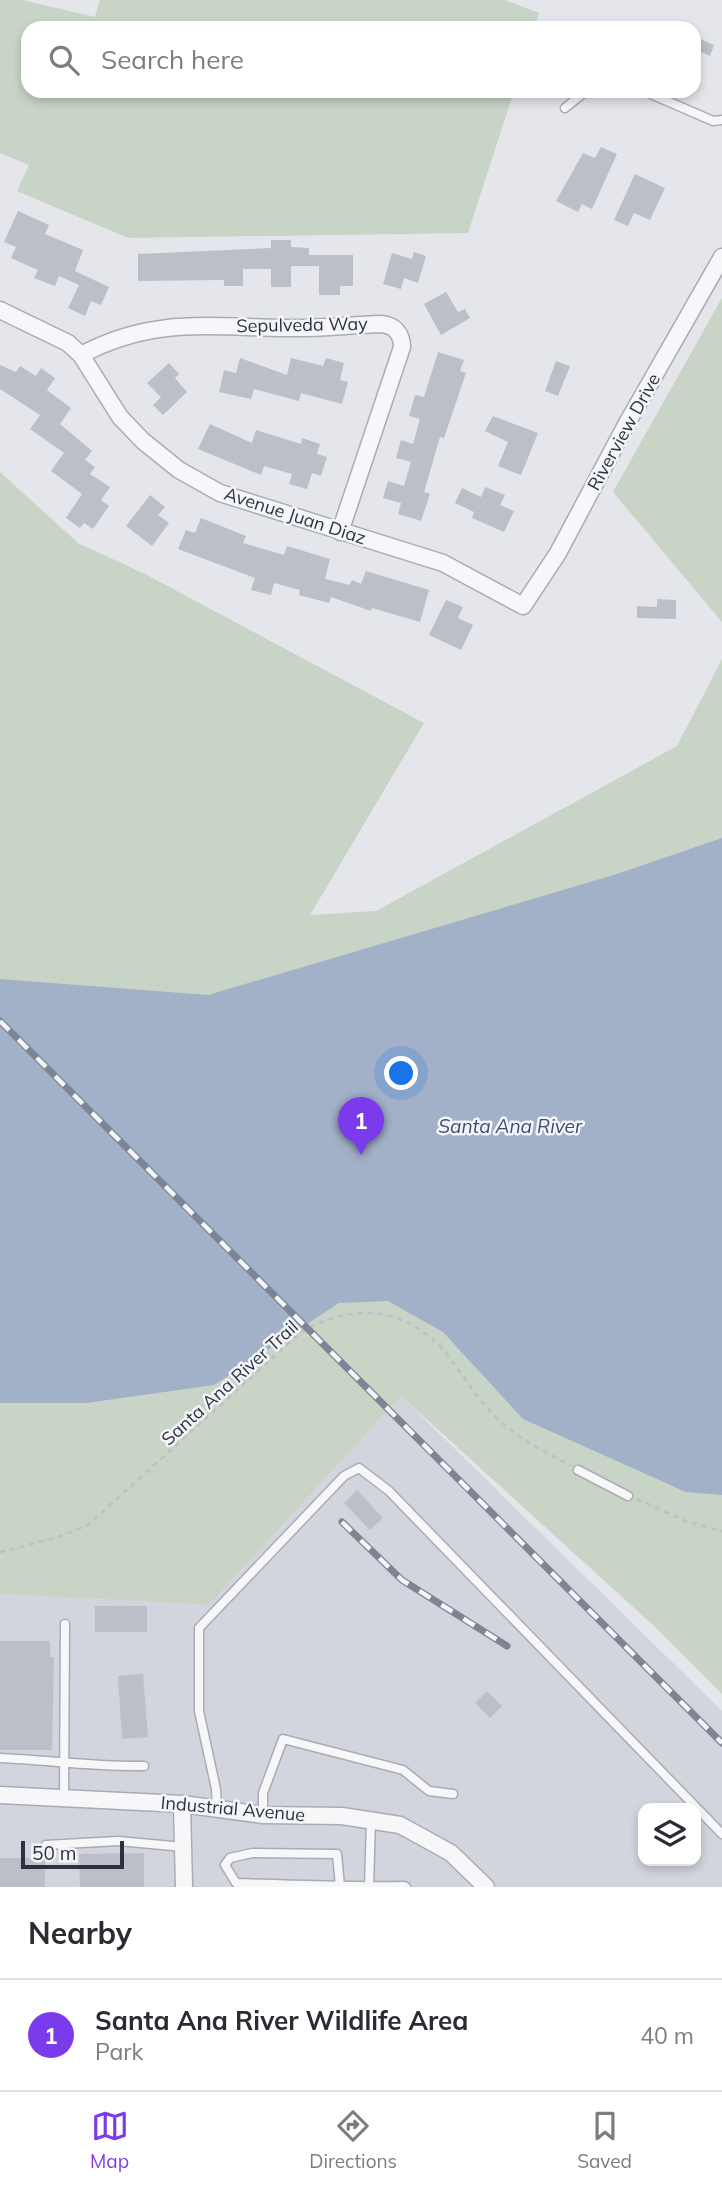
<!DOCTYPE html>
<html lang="en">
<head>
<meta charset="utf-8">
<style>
	body { margin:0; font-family:Mulish,sans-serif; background:#f7f7f7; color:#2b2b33 }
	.controls { position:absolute; right:21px; bottom:21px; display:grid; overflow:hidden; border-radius:14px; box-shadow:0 4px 10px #0003 }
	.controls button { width:63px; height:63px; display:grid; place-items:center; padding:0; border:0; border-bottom:2px solid #e1e1e2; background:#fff; color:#2b2b33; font:35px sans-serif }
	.scale { position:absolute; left:21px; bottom:18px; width:103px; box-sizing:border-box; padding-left:7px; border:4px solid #2d3242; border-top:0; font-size:19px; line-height:24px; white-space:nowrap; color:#2d3242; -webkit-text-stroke:5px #f4f5f8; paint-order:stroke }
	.you { position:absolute; left:402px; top:1074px; width:24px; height:24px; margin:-18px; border:5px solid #fff; border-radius:50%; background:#1a73e8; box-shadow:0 0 0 10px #1a73e833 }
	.badge { display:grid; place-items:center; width:46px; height:46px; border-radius:50%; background:#7c3aed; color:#fff; font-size:23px; font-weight:700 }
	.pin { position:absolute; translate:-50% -58px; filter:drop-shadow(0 2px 4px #0008) }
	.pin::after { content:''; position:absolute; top:37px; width:24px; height:21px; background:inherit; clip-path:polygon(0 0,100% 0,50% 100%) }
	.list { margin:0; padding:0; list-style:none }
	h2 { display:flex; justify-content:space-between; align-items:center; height:91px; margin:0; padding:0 28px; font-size:30px }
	h2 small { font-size:23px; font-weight:400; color:#7c7c81 }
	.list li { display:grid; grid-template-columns:46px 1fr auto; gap:21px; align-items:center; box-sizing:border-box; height:112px; padding:0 28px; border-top:2px solid #e1e1e2 }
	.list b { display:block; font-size:26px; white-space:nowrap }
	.list p { margin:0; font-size:23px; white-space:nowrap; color:#7c7c81 }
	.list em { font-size:23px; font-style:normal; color:#7c7c81 }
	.icon { flex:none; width:38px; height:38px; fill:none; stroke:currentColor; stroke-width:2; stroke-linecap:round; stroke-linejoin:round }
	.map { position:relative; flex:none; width:722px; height:1887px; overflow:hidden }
	.search { position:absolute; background:#fff; box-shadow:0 4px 10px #0003; left:21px; right:21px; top:21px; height:77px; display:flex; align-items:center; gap:18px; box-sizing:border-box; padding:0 24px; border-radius:21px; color:#7c7c81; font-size:26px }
	.sheet { height:203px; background:#fff }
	nav { display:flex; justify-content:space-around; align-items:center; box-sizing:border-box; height:98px; border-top:2px solid #e1e1e2; background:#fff; font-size:19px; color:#7c7c81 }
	nav a { display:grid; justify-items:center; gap:4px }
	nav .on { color:#7c3aed }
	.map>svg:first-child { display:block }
</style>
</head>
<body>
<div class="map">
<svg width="722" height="1887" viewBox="0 0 722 1887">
	<rect width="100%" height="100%" fill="#e4e6eb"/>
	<path fill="#d2d5dd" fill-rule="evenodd" d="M401 1396 722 1711V1887H0V1594L209 1605ZM643 1808H696V1861H643Z"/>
	<g fill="#c8d4c6">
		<path d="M0 0H22L95 17 100 0H505L539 13 535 28H28V91H514L468 233 128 238 17 191 29 165 0 153Z"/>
		<path d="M722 298V622L613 492Z"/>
		<path d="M0 472 78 543 145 574 424 723 310 915 376 911 677 746 722 659V1694L653 1625 401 1396 209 1605 0 1594Z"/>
	</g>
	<path fill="#a2b0c8" d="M722 838V1495L686 1492 523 1419 443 1332 388 1301 339 1303 214 1385 86 1403H0V979L208 995 617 874Z"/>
	<g fill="#bcbfc7">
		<path d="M698 38 714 45 710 56 694 49Z"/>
		<path d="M601 147 617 154 592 209 582 204 578 212 556 201 583 153 595 158Z"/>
		<path d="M635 174 665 188 650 220 634 213 628 226 614 220Z"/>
		<path d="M18 211 49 225 45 234 83 250 75 271 109 287 101 305 91 301 85 316 68 308 79 285 59 276 55 286 34 278 38 270 11 258 16 247 4 242Z"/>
		<path d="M271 240H291V247L309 248V255H353V286H340V295H319V266H291V287H271V269H243V286H224V280L138 281V254L271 248Z"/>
		<path d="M414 252 426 256 418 283 404 278 401 289 383 284 392 253 412 259Z"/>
		<path d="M446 292 458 312 465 309 470 318 441 335 424 304Z"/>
		<path d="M438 352 464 360 460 371 466 373 444 438 440 437 424 492 430 494 421 521 398 514 401 503 383 498 388 481 404 486 411 462 396 458 401 440 413 444 420 419 409 416 415 395 424 397Z"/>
		<path d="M240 358 287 375 291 358 323 366 326 358 344 363 340 380 348 382 342 404 301 393 299 401 254 389 251 399 219 392 224 370 236 373Z"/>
		<path d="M556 361 570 366 558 396 545 391Z"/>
		<path d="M169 363 179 374 175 378 187 392 163 415 153 405 161 397 147 383Z"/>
		<path d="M0 365 16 372 20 366 36 376 41 368 55 378 47 390 71 408 60 424 92 451 85 460 95 467 90 474 110 487 101 500 109 506 93 529 84 523 80 528 66 518 82 494 51 471 64 453 30 429 40 415 0 389Z"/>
		<path d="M493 416 538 433 521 475 498 466 508 442 485 431Z"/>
		<path d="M210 424 252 443 256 430 301 444 302 438 320 444 317 454 327 457 321 476 312 473 307 489 289 484 292 474 264 466 261 475 198 449Z"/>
		<path d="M485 487 505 495 500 505 514 511 504 532 472 518 474 512 455 503 462 488 481 497Z"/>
		<path d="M150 495 165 507 158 515 169 523 152 546 126 526Z"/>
		<path d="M201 518 246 536 243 543 284 555 287 546 330 559 325 579 350 585 352 580 361 584 366 571 429 590 420 622 372 608 371 611 331 597 329 603 299 595 300 590 274 583 271 595 251 590 255 578 178 549 186 530 195 533Z"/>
		<path d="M657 599 676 600V619L637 618V606L657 607Z"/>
		<path d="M446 600 463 607 458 618 473 625 461 650 429 635Z"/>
		<path d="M357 1490 383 1518 370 1530 344 1503Z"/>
		<rect x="95" y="1606" width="52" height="26"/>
		<path d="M0 1641H50V1657H54L52 1750H0Z"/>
		<path d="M143 1674 148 1737 122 1739 118 1676Z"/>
		<path d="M487 1691 502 1706 490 1718 475 1703Z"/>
		<path d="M144 1853V1887H80L79 1854Z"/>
		<rect x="0" y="1858" width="45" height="29"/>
	</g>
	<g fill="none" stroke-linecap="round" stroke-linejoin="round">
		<defs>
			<g id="service">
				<path d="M644 91 713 121 722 120"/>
				<path d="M565 108 586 91"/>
				<path d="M578 1470 628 1496"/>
				<path d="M0 1758C48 1760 95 1767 144 1766"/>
				<path d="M64 1798 65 1624"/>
				<path d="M217 1810 216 1789 199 1711V1628L344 1476 359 1468 389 1491 722 1834"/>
				<path d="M263 1815V1793L283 1739 403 1770 429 1791 453 1794"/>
				<path d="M46 1845 118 1841 184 1847"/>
				<path d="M340 1886 337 1854 252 1853 230 1858 225 1865 236 1883C292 1885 348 1887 404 1886L406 1887"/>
				<path d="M369 1887 371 1820"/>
			</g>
			<g id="minor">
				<path d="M0 310 68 343 81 355 120 417 143 441 179 470 220 493 443 563 523 606 558 553 626 425 722 257"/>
				<path d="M81 355C152 317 208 327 284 328 316 329 349 325 381 324 394 325 402 333 402 347L340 532"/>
				<path d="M0 1795 182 1804 263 1815 342 1816 400 1825 451 1853 486 1887"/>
				<path d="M182 1804 184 1887"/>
			</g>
		</defs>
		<use href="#service" stroke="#a9acb5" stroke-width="11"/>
		<use href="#minor" stroke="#a9acb5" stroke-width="19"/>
		<g stroke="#bec0c6" stroke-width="2.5" stroke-dasharray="5 5" stroke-linecap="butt">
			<path d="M637 1499 688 1522 722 1531"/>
			<path d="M0 1552 56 1538 88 1525 300 1333C350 1302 406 1306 445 1352 461 1371 473 1394 491 1412 514 1437 542 1450 571 1466"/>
		</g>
		<use href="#service" stroke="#f7f7f9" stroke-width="8"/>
		<use href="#minor" stroke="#f7f7f9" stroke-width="16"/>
		<defs>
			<g id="rail">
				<path d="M0 1021 722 1743"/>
				<path d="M342 1522 402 1580 507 1646"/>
			</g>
		</defs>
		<use href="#rail" stroke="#7f8494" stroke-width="7"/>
		<use href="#rail" stroke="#f4f5f8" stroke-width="4.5" stroke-dasharray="13" stroke-linecap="butt"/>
	</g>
	<g text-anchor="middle" stroke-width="5" stroke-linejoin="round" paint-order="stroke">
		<g font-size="18" fill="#2d3242" stroke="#f4f5f8">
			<text transform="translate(302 325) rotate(-1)" y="6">Sepulveda Way</text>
			<text transform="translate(624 432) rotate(-61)" y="6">Riverview Drive</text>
			<text transform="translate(295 516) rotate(18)" y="6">Avenue Juan Diaz</text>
			<text transform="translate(230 1383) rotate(-42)" y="6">Santa Ana River Trail</text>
			<text transform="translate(233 1809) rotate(5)" y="6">Industrial Avenue</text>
		</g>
		<g font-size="19" font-style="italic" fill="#3a4c74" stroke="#f4f5f8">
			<text x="510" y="1133">Santa Ana River</text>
		</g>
	</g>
</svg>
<div class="controls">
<button><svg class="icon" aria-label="layers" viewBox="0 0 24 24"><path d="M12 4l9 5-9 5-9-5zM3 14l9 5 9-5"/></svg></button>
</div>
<div class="scale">50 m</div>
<div class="you"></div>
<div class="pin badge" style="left:361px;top:1155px">1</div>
<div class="search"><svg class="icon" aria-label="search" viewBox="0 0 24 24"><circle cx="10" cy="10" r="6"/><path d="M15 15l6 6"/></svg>Search here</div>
</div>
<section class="sheet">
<h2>Nearby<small></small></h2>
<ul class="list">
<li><span class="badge">1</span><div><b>Santa Ana River Wildlife Area</b><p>Park</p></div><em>40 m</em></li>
</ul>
</section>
<nav>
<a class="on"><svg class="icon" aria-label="map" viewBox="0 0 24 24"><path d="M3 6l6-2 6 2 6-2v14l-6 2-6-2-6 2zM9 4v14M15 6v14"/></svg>Map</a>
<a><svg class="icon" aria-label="directions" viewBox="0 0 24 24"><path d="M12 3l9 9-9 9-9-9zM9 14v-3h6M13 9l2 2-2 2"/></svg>Directions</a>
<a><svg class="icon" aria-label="saved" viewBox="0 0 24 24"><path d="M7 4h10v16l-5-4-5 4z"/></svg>Saved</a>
</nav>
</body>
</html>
